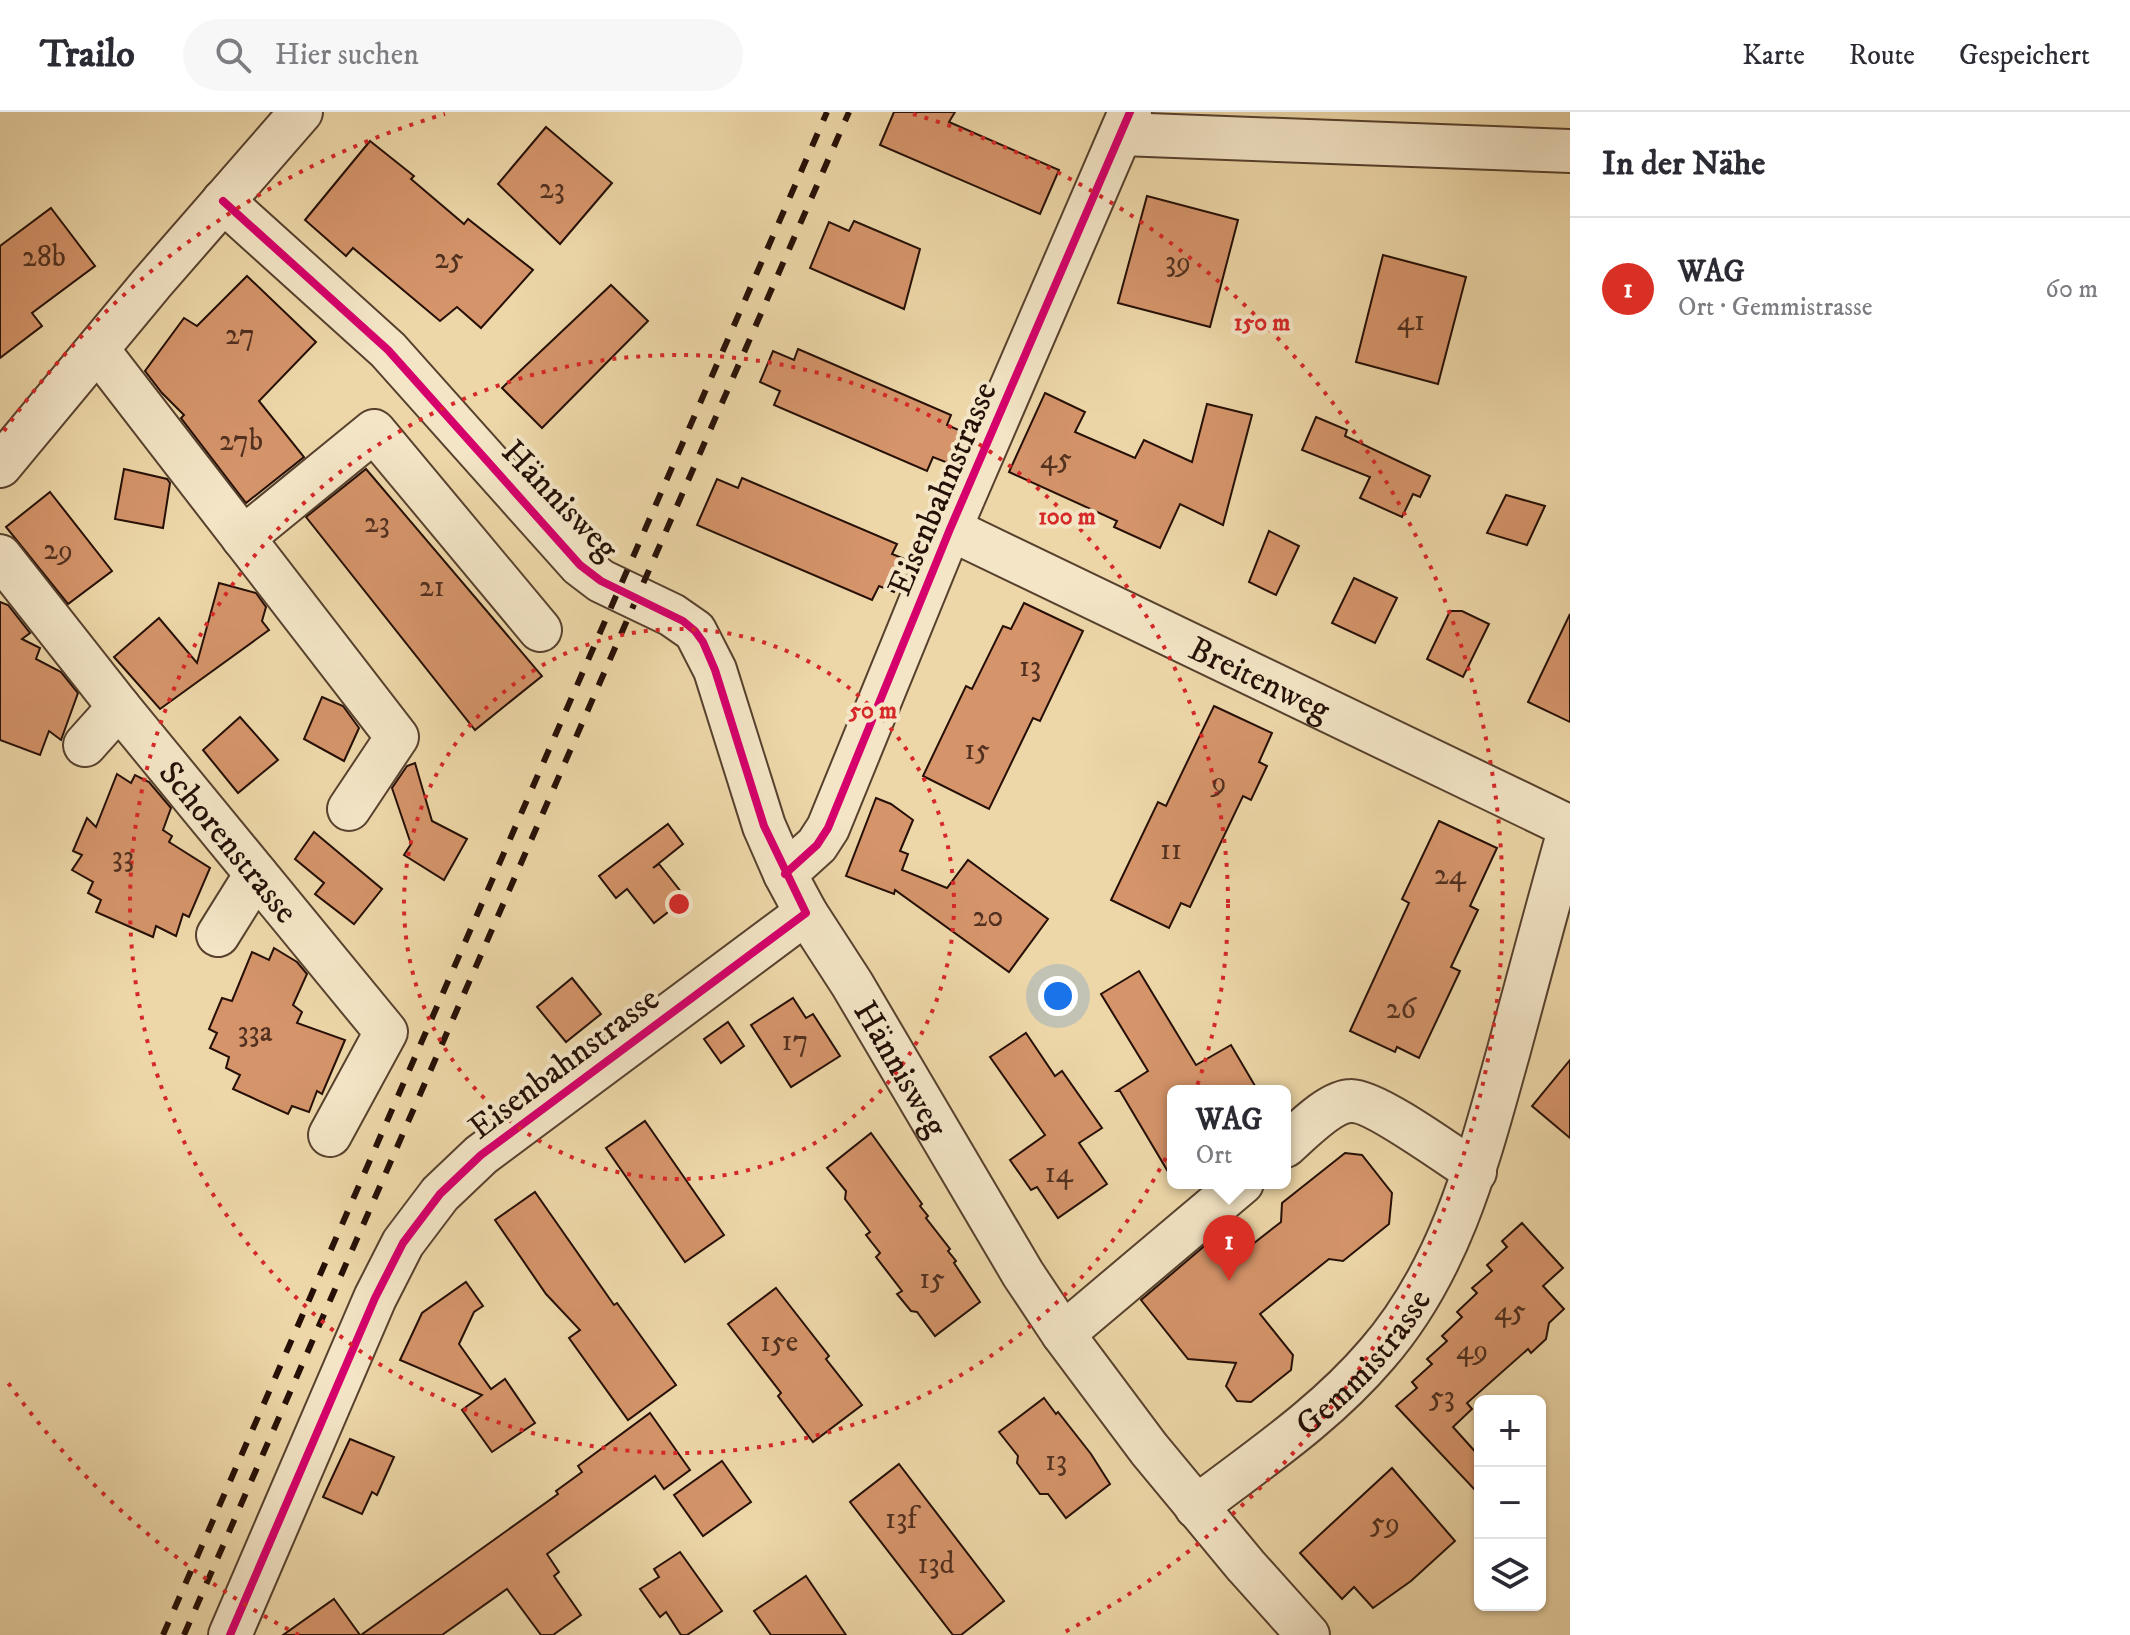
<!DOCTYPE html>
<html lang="de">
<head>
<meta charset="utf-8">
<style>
	body { margin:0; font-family:"IM FELL DW Pica",serif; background:#f7f7f7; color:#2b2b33 }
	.controls { position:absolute; right:24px; bottom:24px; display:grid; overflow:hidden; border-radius:12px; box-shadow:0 2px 6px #0004 }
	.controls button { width:72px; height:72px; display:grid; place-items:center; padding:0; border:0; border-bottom:2px solid #e1e1e2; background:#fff; color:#2b2b33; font:40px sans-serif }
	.you { position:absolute; left:1058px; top:884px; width:28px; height:28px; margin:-20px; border:6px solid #fff; border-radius:50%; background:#1a73e8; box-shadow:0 0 0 12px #1a73e833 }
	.badge { display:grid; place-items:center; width:52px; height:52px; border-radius:50%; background:#d93025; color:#fff; font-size:26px; font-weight:700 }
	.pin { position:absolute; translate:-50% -66px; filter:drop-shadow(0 2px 4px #0008) }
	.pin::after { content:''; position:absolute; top:42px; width:28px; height:24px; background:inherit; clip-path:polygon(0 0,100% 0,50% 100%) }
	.popup { position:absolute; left:1167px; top:973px; width:124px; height:104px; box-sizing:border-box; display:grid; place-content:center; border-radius:12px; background:#fff; filter:drop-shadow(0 2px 6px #0005); font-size:26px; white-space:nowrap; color:#7c7c81 }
	.popup b { font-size:30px; color:#2b2b33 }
	.popup::after { content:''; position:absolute; left:50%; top:100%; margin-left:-16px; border:16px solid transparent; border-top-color:#fff }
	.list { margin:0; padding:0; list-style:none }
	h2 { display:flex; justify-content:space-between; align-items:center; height:104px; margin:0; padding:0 32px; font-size:34px }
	h2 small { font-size:26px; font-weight:400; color:#7c7c81 }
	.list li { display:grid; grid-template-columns:52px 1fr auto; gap:24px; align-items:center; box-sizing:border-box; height:144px; padding:0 32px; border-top:2px solid #e1e1e2 }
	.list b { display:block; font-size:30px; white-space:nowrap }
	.list p { margin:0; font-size:26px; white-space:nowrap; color:#7c7c81 }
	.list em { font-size:26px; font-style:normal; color:#7c7c81 }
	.icon { flex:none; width:44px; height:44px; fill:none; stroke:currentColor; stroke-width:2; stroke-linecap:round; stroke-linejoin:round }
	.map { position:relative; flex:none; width:1570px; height:1523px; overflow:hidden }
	header { display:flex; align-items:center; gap:48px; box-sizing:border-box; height:112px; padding:0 40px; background:#fff; border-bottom:2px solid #e1e1e2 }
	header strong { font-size:38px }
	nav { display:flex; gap:44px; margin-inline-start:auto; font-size:28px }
	.search { width:560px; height:72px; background:#f7f7f7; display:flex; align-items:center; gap:20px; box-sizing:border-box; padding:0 28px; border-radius:44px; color:#7c7c81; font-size:30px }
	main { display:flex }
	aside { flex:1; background:#fff }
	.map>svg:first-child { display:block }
</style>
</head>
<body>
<header>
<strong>Trailo</strong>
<div class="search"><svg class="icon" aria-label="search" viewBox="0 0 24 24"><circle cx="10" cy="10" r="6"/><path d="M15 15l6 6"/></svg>Hier suchen</div>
<nav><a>Karte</a><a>Route</a><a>Gespeichert</a></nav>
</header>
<main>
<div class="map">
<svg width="1570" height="1523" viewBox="0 0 1570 1523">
	<rect width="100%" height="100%" fill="#edd7a8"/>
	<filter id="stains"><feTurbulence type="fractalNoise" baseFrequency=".0025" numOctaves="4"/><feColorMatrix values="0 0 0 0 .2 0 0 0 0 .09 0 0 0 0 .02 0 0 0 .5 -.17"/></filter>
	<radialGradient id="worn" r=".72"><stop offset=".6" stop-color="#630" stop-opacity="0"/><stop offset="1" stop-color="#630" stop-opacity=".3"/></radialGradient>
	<g fill="#d5946a" stroke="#250f06" stroke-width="2">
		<path d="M894 0H955L949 10 1059 58 1040 102 880 33Z"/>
		<path d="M546 15 612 71 560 132 498 72Z"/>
		<path d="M370 29 414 64 411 67 464 112 468 107 533 158 481 216 457 195 440 209 353 136 346 144 305 108Z"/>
		<path d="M1147 84 1238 108 1210 215 1118 191Z"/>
		<path d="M51 96 95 154 32 201 42 214 0 246V134Z"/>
		<path d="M854 109 920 137 904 197 810 156 829 110 849 119Z"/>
		<path d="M1383 143 1466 165 1438 272 1356 250Z"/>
		<path d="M247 164 316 230 259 289 304 345 246 391 181 306 184 303 162 281 145 259 184 206 197 214Z"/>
		<path d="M611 173 648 209 542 316 502 276Z"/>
		<path d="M798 237 951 303 947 313 961 319 948 351 933 345 927 359 774 293 780 279 760 270 773 239 794 248Z"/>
		<path d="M1045 281 1085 300 1075 320 1135 346 1144 328 1192 350 1207 292 1252 303 1223 413 1180 392 1160 436 1114 415 1117 409 1009 360Z"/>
		<path d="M1316 305 1347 318 1345 324 1430 364 1420 385 1413 382 1402 405 1360 386 1370 365 1302 338Z"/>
		<path d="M124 357 167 367 170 371 163 416 115 407Z"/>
		<path d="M366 357 542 564 475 618 306 405Z"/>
		<path d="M742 366 897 432 892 442 907 448 894 480 879 474 872 488 697 413 717 367 738 376Z"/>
		<path d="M50 380 112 459 68 492 6 415Z"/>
		<path d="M1506 383 1545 394 1527 433 1487 421Z"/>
		<path d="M1269 419 1299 434 1276 483 1249 470Z"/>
		<path d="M1354 466 1397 486 1375 531 1332 511Z"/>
		<path d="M219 471 256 481 266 495 262 509 269 518 160 597 114 545 159 506 197 551Z"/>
		<path d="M0 490 8 493 30 521 22 527 40 536 36 547 61 560 78 581 61 628 49 619 40 643 0 628Z"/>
		<path d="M1024 491 1083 519 1040 609 1033 606 989 697 923 664 966 574 972 577 1003 514 1011 517Z"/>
		<path d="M1450 499H1462L1489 512 1463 565 1427 547Z"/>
		<path d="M1570 502V610L1528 590Z"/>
		<path d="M322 585 343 594 359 616 344 649 304 627Z"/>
		<path d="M1214 594 1272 621 1259 650 1267 654 1251 688 1243 684 1190 795 1181 791 1169 816 1111 788 1158 690 1166 694Z"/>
		<path d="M240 605 278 648 238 681 203 638Z"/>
		<path d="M415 651 432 709 467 727 444 768 404 743 411 732 392 676 407 654Z"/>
		<path d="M117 662 131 671 135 663 149 670 171 696 163 718 172 724 169 730 210 756 189 805 183 802 176 824 156 814 153 825 96 800 101 788 88 781 93 770 72 758 82 743 73 739 87 706 96 715Z"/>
		<path d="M876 686 891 692 913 708 900 739 908 742 902 758 947 776 968 748 1048 807 1009 860 895 778 894 782 846 764Z"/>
		<path d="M1439 709 1497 736 1470 794 1478 798 1451 855 1460 859 1419 946 1397 935 1395 940 1350 919 1409 791 1402 787Z"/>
		<path d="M668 712 683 732 653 756 659 752 686 786 654 811 627 777 616 786 599 764Z"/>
		<path d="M314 720 382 777 354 812 315 782 324 771 295 747Z"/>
		<path d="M274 836 297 850 307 862 293 893 302 900 297 911 345 928 322 982 317 979 309 1000 292 994 288 1002 233 977 240 963 226 956 229 945 210 936 217 921 209 917 222 886 232 889 252 840 269 848Z"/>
		<path d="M1139 859 1196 953 1231 933 1258 979H1173V1068L1120 979H1117L1148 959 1101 882Z"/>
		<path d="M572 866 601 902 566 930 537 895Z"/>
		<path d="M793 886 806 906 813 902 840 944 791 975 751 913Z"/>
		<path d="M728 910 744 934 721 951 704 927Z"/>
		<path d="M1026 921 1055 964 1062 959 1102 1016 1079 1031 1107 1072 1058 1106 1037 1075 1031 1078 1010 1048 1045 1023 990 945Z"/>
		<path d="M1570 948V1026L1532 994Z"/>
		<path d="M645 1009 724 1123 685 1150 606 1036Z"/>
		<path d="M871 1021 922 1092 920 1094 928 1104 926 1106 950 1137 948 1139 956 1149 954 1151 980 1190 935 1224 917 1200 911 1199 897 1182 902 1179 876 1145 880 1141 866 1123 870 1120 845 1087 846 1079 827 1056Z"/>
		<path d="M1345 1041 1362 1043 1392 1081 1389 1112 1343 1149 1329 1147 1260 1202 1293 1243 1291 1258 1251 1290 1237 1289 1226 1274 1236 1251 1188 1247 1141 1188 1222 1119 1240 1142 1281 1110 1282 1091Z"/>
		<path d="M535 1080 614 1193 617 1191 676 1273 628 1308 569 1226 580 1218 546 1182 495 1108Z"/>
		<path d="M1522 1111 1563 1156 1543 1174 1564 1197 1549 1211 1546 1227 1531 1241 1528 1237 1467 1291 1472 1297 1453 1315 1480 1345V1372L1474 1377 1396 1294 1417 1276 1412 1270 1432 1252 1427 1247 1447 1229 1442 1224 1462 1205 1457 1200 1477 1181 1472 1176 1492 1159 1487 1153 1507 1135 1502 1129Z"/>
		<path d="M466 1170 483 1194 474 1200 459 1232 491 1277 505 1267 535 1311 492 1340 462 1298 482 1283 400 1248 422 1201Z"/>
		<path d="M776 1176 829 1244 826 1247 862 1293 813 1330 778 1284 781 1281 728 1212Z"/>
		<path d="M1044 1286 1056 1302 1058 1300 1091 1342 1110 1372 1066 1406 1048 1382H1040L1017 1351 1018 1344 999 1320Z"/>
		<path d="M650 1301 690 1358 664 1377 655 1364 547 1442 559 1460 554 1464 581 1503 553 1523H541L507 1477 442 1523H361L558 1382 556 1379 582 1360 578 1354Z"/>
		<path d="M350 1327 394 1345 377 1383 372 1380 362 1402 323 1385Z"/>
		<path d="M722 1349 751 1390 703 1424 674 1383Z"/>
		<path d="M899 1352 1004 1489 961 1523H953L850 1390Z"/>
		<path d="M1392 1356 1455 1429 1411 1469 1373 1496 1354 1475 1342 1487 1300 1441Z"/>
		<path d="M680 1440 722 1499 687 1523H681L666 1500 660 1505 640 1477 659 1465 654 1457Z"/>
		<path d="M806 1464 846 1523H771L754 1499Z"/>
		<path d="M334 1487 360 1523H283Z"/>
	</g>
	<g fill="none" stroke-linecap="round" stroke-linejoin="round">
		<defs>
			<g id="minor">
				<path d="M1122 22 1570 39"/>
				<path id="s1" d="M223 89 388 238 580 453 601 469 672 503 695 519 715 558 764 714 785 762 806 801 852 872 1023 1162 1063 1222 1149 1337 1246 1454 1308 1523"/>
				<path d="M98 238 397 625 349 697"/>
				<path d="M0 354 152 171 301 0"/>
				<path id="s2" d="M950 417 1570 715"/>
				<path d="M243 426 374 319 540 518"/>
				<path id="s3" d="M0 444 119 595 386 920 330 1023"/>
				<path d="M85 633 119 595"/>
				<path d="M785 762 817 733 828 716 950 417 1130 0"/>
				<path d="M218 823 256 762"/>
				<path d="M1285 1034C1300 1021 1330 989 1351 989 1374 988 1452 1045 1475 1060"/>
				<path d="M1063 1222 1242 1071"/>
				<path id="s4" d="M1196 1395C1259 1347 1325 1303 1377 1242 1452 1156 1479 1045 1509 938 1529 864 1549 789 1570 715"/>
				<path d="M230 1523 375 1186 403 1131 440 1082 481 1043 806 801"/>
			</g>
		</defs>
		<use href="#minor" stroke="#57412e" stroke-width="46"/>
		<use href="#minor" stroke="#f3e5c6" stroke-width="42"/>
		<g stroke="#250f06" stroke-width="6" stroke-dasharray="14 14" stroke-linecap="butt">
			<path d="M163 1523 827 0"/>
			<path d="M184 1523 849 0"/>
		</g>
		<defs>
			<g id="cycleway">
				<path d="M223 89 388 238 580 453 601 469 683 509 695 519 703 530 715 558 764 714 806 801 481 1043 440 1082 403 1131 375 1186 230 1523"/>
				<path d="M785 762 817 733 828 716 950 417 1130 0"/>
			</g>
		</defs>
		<use href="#cycleway" stroke="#f3e5c6" stroke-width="13"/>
		<use href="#cycleway" stroke="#d6006c" stroke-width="8"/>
	</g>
	<g fill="none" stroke="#d62828" stroke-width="4" stroke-dasharray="4 8">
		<circle cx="679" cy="792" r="275"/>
		<circle cx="679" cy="792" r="549"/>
		<path d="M299 1523A824 824 0 0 1 4 1265M4 319A824 824 0 0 1 445 2M913 2A824 824 0 0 1 1059 1523"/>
	</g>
	<g text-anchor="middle" stroke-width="8" stroke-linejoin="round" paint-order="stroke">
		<g font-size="30" fill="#51301f">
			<text x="552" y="86">23</text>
			<text x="44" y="154">28b</text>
			<text x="449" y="156">25</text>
			<text x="1178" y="159">39</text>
			<text x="1411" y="218">41</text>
			<text x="240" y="232">27</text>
			<text x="241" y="338">27b</text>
			<text x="1056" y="356">45</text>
			<text x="377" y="420">23</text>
			<text x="58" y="447">29</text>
			<text x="432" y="484">21</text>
			<text x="1030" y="564">13</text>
			<text x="977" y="647">15</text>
			<text x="1219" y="679">9</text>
			<text x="1171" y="747">11</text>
			<text x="123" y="754">33</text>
			<text x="1450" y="772">24</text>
			<text x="988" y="814">20</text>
			<text x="1401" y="906">26</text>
			<text x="255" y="929">33a</text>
			<text x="795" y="938">17</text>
			<text x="1059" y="1070">14</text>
			<text x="932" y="1176">15</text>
			<text x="1510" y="1208">45</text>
			<text x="779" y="1239">15e</text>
			<text x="1472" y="1247">49</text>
			<text x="1442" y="1294">53</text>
			<text x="1056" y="1358">13</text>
			<text x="901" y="1416">13f</text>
			<text x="1385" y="1420">59</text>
			<text x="936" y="1461">13d</text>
		</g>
		<g font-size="34" fill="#250f06" stroke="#f3e5c6">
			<text transform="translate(941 376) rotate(-67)" y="12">Eisenbahnstrasse</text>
			<text transform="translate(561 387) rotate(46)" y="12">Hännisweg</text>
			<text dy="12" stroke="none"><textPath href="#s2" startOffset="344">Breitenweg</textPath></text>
			<text dy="12" stroke="none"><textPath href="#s3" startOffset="366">Schorenstrasse</textPath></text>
			<text transform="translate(563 950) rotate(-37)" y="12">Eisenbahnstrasse</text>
			<text dy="12" stroke="none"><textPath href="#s1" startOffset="1130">Hännisweg</textPath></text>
			<text dy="12" stroke="none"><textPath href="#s4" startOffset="222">Gemmistrasse</textPath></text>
		</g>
	</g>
	<circle cx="679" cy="792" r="12" fill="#d62828" stroke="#f3e5c6" stroke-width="4"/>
	<g font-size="24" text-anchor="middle" font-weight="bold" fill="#d62828" stroke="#f3e5c6" stroke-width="8" stroke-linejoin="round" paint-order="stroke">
		<text x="1262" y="218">150 m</text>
		<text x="1067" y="412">100 m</text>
		<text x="873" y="606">50 m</text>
	</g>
	<rect width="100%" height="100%" filter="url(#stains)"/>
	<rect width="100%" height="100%" fill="url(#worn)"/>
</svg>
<div class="controls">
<button>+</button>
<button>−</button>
<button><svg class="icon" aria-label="layers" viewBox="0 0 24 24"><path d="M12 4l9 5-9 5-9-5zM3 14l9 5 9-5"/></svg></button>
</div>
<div class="you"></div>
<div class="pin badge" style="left:1229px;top:1169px">1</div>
<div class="popup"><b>WAG</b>Ort</div>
</div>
<aside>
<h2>In der Nähe<small></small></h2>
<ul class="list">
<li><span class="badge">1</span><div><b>WAG</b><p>Ort · Gemmistrasse</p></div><em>60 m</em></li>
</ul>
</aside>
</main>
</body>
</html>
